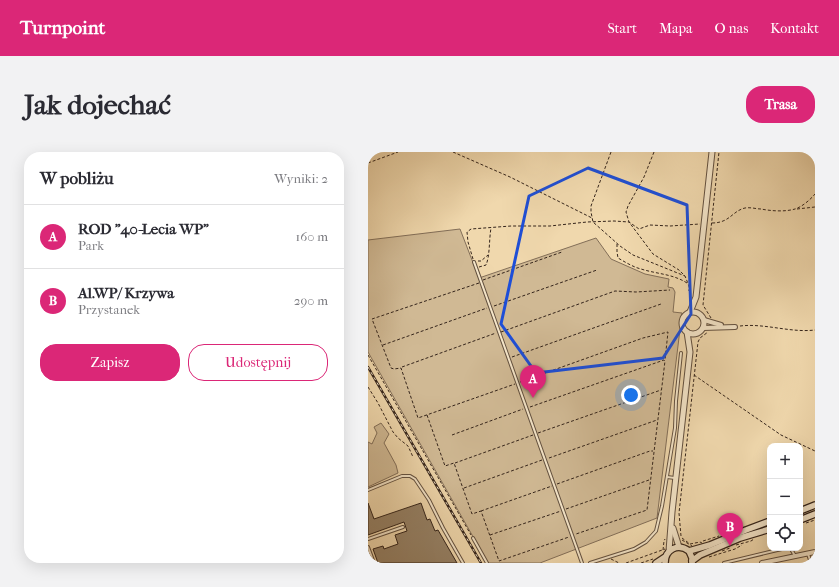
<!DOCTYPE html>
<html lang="pl">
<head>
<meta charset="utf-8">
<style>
	body { margin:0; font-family:"IM FELL French Canon",serif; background:#f2f2f3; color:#2b2b33 }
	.controls { position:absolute; right:12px; bottom:12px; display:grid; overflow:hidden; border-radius:8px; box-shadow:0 4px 16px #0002 }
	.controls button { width:36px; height:36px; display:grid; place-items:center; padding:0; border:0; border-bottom:1px solid #e1e1e2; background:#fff; color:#2b2b33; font:20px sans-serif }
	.you { position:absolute; left:263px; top:243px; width:14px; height:14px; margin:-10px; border:3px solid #fff; border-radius:50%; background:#1a73e8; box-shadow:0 0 0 6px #1a73e833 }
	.badge { display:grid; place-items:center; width:26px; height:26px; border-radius:50%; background:#db2777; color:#fff; font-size:13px; font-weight:700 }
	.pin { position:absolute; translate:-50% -33px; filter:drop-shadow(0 1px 2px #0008) }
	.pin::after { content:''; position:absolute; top:21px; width:14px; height:12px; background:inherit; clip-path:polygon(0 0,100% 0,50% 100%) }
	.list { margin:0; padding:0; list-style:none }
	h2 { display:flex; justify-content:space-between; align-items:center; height:52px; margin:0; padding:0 16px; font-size:17px }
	h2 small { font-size:13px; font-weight:400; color:#7c7c81 }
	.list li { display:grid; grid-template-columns:26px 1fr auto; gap:12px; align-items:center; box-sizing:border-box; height:64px; padding:0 16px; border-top:1px solid #e1e1e2 }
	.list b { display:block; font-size:15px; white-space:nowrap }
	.list p { margin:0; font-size:13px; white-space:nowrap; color:#7c7c81 }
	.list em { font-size:13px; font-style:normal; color:#7c7c81 }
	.actions { display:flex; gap:8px; padding:12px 16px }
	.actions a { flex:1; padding:9px 0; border:1px solid #db2777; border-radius:16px; text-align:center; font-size:14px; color:#db2777 }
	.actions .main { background:#db2777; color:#fff }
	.icon { flex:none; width:22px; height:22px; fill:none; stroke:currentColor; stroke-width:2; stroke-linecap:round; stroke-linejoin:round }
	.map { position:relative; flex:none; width:447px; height:411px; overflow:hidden; border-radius:16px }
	header { display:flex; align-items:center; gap:24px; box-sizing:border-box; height:56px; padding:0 20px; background:#db2777; color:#fff }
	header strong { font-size:19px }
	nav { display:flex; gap:22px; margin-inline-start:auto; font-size:14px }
	.intro { display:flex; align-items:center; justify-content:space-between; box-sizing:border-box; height:96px; padding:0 24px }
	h1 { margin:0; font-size:28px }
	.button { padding:10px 18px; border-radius:16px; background:#db2777; color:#fff; font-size:14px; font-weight:700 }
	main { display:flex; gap:24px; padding:0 24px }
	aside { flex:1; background:#fff; border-radius:16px; box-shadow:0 4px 16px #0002 }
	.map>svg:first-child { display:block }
</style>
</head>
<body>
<header>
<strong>Turnpoint</strong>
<nav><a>Start</a><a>Mapa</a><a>O nas</a><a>Kontakt</a></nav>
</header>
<div class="intro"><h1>Jak dojechać</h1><a class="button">Trasa</a></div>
<main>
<aside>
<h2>W pobliżu<small>Wyniki: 2</small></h2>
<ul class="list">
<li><span class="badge">A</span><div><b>ROD &quot;40-Lecia WP&quot;</b><p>Park</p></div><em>160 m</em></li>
<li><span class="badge">B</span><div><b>Al.WP/ Krzywa</b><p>Przystanek</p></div><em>290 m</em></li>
</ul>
<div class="actions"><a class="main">Zapisz</a><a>Udostępnij</a></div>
</aside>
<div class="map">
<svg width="447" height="411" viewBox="0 0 447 411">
	<rect width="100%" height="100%" fill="#f0d8ad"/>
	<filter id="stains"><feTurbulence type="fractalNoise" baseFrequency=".005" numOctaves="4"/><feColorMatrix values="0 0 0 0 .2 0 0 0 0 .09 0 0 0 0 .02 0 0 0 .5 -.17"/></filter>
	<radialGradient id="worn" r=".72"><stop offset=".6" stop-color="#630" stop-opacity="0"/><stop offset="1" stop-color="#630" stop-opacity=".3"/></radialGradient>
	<g fill="#d0b994" stroke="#826e58">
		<path d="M92 77 111 126 228 86 243 107 277 122 301 127 300 135 305 136 307 140 305 160 314 161 289 366 172 411H120L0 200V88Z"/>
		<path d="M13 271 21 282 16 291 28 313 30 321 0 335V290L4 292 9 281 6 275Z"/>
	</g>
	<path fill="#968267" stroke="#34241b" d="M0 351 6 367 53 351 59 368 62 367 67 379 70 378 89 411H10L5 397 15 394 16 397 30 392 27 383 39 379 36 370 0 383Z"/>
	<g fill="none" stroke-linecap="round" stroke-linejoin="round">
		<defs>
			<g id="service">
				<path d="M106 110 214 411"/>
				<path d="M299 325 307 326"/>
				<path d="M0 338 34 324H42L47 327 61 348 75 376 95 411"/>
				<path d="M105 386 119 411"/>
				<path d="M0 387 35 375"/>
				<path d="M0 395 6 411"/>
				<path d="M419 396 423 397 427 404"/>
				<path d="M440 402 443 411"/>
				<path d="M222 411 266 397 278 390 288 379 294 354 307 276 308 249 313 201"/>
				<path d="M356 411 418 396"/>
			</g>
			<g id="minor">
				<path d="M336 168 353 173"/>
				<path d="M335 176 367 175"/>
				<path d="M394 411 447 400"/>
			</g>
			<g id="tertiary">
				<path d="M322 160 328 145 344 0"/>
				<circle cx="325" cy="171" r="11"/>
				<path d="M305 376 311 395"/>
				<path d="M301 399 304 360 322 200 319 180"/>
			</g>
			<g id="secondary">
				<path d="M432 359 447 353"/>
				<path d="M432 368 447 362"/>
				<path d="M321 399 342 393 378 378 402 369"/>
				<path d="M324 409 332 403 372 386 402 377"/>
				<path d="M288 411 297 405"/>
				<path d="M297 411C297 397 310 391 321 399L324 406V411"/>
			</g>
		</defs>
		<use href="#service" stroke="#635140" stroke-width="4"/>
		<use href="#minor" stroke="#635140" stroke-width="6"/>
		<use href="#tertiary" stroke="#635140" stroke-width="7"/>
		<use href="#secondary" stroke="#34241b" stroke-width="8"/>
		<g stroke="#34241b" stroke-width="1" stroke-dasharray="3 2" stroke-linecap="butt">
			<path d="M85 0 142 25 224 66"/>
			<path d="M243 0 223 54V60L225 70 252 94 265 103 317 124"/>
			<path d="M286 0 276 25 260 54 258 60 261 70 285 102 311 118 317 124 321 134V139"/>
			<path d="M0 11 30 0"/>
			<path d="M429 57 447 55"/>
			<path d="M344 71C362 71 364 59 377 56 383 55 388 57 393 57 403 59 417 60 427 57 434 55 443 47 447 42"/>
			<path d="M249 92V100L250 106C257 110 265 115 273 117 289 122 305 122 319 131"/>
			<path d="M105 107 100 90 99 80 103 77 143 74H182L219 70 246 69 261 70 271 77 282 73 302 74 332 72"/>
			<path d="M110 109H113L120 103"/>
			<path d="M111 115 118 113C122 104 121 87 123 76"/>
			<path d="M115 128 194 100"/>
			<path d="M111 131 4 167 23 216 26 217 33 216 50 266 147 232"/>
			<path d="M126 154 229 118"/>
			<path d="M343 166 335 153 351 0"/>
			<path d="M372 174C397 171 422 181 447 178"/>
			<path d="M133 180 247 139 268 140 302 138"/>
			<path d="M15 193 119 156"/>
			<path d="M0 203 103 383"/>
			<path d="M144 205 293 152"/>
			<path d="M34 215 128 181"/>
			<path d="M326 223 413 283 447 299"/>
			<path d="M152 230 275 186 300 180 297 208"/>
			<path d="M0 235 10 251 25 280 30 286 40 294 45 305"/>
			<path d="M162 255 296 208 297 209 279 358 208 382"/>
			<path d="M59 263 77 314 86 311 104 362 113 359 131 409 201 385"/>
			<path d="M170 281 293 238"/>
			<path d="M84 283 155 257"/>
			<path d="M181 306 289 268"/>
			<path d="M87 311 165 283"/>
			<path d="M189 332 282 299H285"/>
			<path d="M96 336 174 308"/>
			<path d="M198 357 281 328"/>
			<path d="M113 359 184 334"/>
			<path d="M438 371 447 368"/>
			<path d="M122 383 193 359"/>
			<path d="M313 384 311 361 330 190 332 186 340 180"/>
			<path d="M314 386 322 392 332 390 334 391"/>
			<path d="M314 388 324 394"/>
			<path d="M335 389 351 384"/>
			<path d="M368 393 383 389 386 387"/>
			<path d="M295 398 296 389 297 387"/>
			<path d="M354 399 362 396"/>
			<path d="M341 405 367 397 374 393"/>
			<path d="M243 407 251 411"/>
			<path d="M258 411 297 397"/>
			<path d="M273 411 285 407"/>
		</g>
		<use href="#service" stroke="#f5e6ca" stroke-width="2"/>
		<use href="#minor" stroke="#f5e6ca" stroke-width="4"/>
		<use href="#tertiary" stroke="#f5e6ca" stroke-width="5"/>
		<use href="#secondary" stroke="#f5e6ca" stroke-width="5.5"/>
		<defs>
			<path id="rail" d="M0 215 113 411"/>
		</defs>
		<use href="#rail" stroke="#34241b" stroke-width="2.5"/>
		<use href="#rail" stroke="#f5e6ca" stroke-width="1" stroke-dasharray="3" stroke-linecap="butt"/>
	</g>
	<path fill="none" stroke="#1d4ed8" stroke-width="3" stroke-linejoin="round" d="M220 16 319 53 323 162 295 206 168 221 133 172 161 44Z"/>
	<rect width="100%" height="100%" filter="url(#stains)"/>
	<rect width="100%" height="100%" fill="url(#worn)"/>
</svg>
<div class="controls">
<button>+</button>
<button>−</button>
<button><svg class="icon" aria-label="locate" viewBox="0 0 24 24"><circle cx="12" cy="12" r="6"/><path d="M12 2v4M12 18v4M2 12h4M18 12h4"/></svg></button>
</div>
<div class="you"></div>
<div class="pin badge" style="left:165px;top:246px">A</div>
<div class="pin badge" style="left:362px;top:394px">B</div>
</div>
</main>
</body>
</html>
